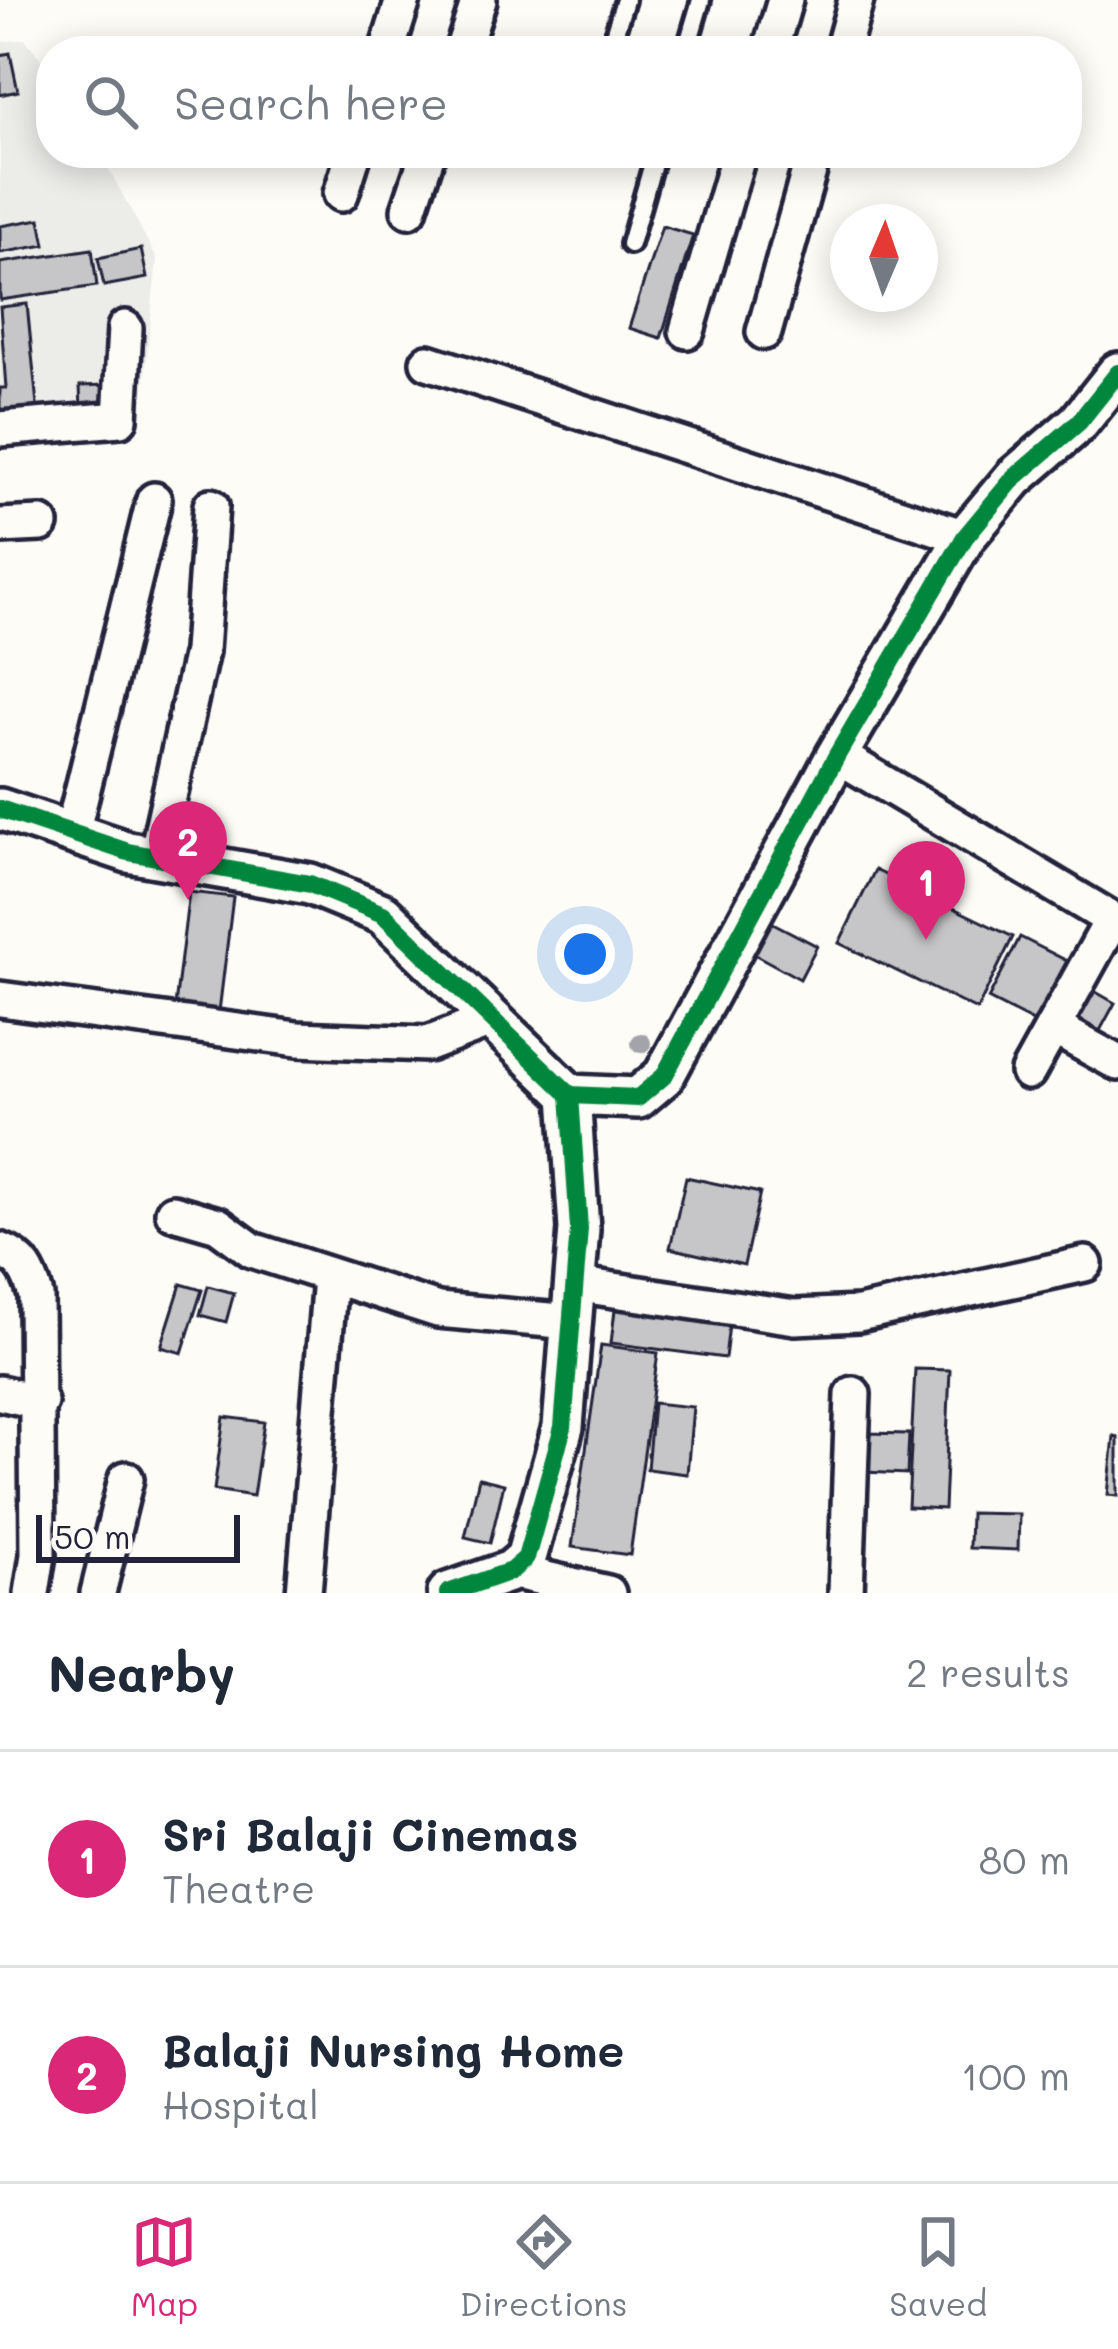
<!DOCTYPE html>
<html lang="en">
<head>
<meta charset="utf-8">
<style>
	body { margin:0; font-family:Mali,sans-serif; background:#f2f2f3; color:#1f2937 }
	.compass { position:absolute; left:830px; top:204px; width:108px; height:108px; border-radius:50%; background:#fff; box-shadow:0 6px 30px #0003; rotate:2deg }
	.scale { position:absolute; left:36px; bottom:30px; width:204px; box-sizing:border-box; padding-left:12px; border:6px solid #22223b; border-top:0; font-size:33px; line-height:42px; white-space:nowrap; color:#22223b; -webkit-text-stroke:9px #fdfcf7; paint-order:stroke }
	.you { position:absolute; left:585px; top:954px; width:42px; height:42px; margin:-30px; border:9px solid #fff; border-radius:50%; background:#1a73e8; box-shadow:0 0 0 18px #1a73e833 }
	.badge { display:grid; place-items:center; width:78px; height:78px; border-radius:50%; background:#db2777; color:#fff; font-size:39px; font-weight:700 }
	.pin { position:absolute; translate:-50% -99px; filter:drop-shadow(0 3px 6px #0008) }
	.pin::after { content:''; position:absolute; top:63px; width:42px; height:36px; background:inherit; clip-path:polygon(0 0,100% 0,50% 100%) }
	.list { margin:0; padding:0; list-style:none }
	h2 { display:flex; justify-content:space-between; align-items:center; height:156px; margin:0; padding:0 48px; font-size:51px }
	h2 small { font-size:39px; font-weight:400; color:#747a83 }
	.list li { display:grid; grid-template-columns:78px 1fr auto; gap:36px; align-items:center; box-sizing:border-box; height:216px; padding:0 48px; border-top:3px solid #e0e1e3 }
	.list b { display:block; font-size:45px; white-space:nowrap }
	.list p { margin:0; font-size:39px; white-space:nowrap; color:#747a83 }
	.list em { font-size:39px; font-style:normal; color:#747a83 }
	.icon { flex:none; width:66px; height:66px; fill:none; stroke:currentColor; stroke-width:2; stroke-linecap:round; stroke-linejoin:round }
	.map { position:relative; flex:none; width:1118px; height:1593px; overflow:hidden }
	.search { position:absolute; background:#fff; box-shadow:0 6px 30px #0003; left:36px; right:36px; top:36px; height:132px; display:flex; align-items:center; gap:30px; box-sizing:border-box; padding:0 42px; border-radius:48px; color:#747a83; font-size:45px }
	.sheet { height:588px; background:#fff }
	nav { display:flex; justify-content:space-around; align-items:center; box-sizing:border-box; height:168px; border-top:3px solid #e0e1e3; background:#fff; font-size:33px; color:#747a83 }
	nav a { display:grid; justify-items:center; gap:6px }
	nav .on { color:#db2777 }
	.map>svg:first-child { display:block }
</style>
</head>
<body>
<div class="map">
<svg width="1118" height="1593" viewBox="0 0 1118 1593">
	<rect width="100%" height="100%" fill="#fdfcf7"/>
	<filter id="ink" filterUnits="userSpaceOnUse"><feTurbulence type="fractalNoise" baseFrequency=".00833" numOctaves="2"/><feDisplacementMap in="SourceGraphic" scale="24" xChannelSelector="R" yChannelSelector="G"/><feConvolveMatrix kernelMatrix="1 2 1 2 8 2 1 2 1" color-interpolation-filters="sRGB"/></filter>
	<g filter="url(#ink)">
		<path fill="#ecece9" d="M25 39 51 72V153H100L157 259 140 426 0 437V42Z"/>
		<g fill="#c6c6c8" stroke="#22223b" stroke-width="3">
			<path d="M10 53 18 91 0 95V55Z"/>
			<path d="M40 219 45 245 0 253V226Z"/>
			<path d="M662 226 693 235 661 338 629 328Z"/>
			<path d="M92 249 97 286 0 300V263Z"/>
			<path d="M141 249 147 278 104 286 98 258Z"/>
			<path d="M27 304 38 415 0 419V388H6L0 307Z"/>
			<path d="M106 385 107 407 81 408 80 386Z"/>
			<path d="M875 870 1013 937 977 1010 839 943Z"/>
			<path d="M189 892 233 897 218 1020 174 1014Z"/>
			<path d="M771 922 817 946 800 979 754 954Z"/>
			<path d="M1020 937 1067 961 1035 1023 988 999Z"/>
			<path d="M1082 984 1115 1003 1096 1038 1062 1020Z"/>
			<path d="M686 1177 760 1193 744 1265 670 1248Z"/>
			<path d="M181 1284 202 1290 182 1353 161 1347Z"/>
			<path d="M208 1286 234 1293 226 1322 200 1315Z"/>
			<path d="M617 1293 731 1308 725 1358 611 1343Z"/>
			<path d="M601 1345 658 1353 630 1555 572 1547Z"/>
			<path d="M915 1369 950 1370 944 1509 908 1507Z"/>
			<path d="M653 1403 693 1407 687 1474 647 1469Z"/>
			<path d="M224 1417 264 1422 253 1496 214 1490Z"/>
			<path d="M865 1433 909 1434 907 1474 864 1472Z"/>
			<path d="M1114 1436 1118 1437V1496L1108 1495Z"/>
			<path d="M479 1478 504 1484 490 1543 465 1537Z"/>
			<path d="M970 1513 1019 1514 1018 1550 969 1548Z"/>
		</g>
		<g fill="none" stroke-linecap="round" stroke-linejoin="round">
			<defs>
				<g id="service">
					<path d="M609 51 625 0"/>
					<path d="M686 51 701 0"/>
					<path d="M630 244 656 153"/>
				</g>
				<g id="minor">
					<path d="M387 51 403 0"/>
					<path d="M462 51 479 0"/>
					<path d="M770 51 785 0"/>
					<path d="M842 51 856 0"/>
					<path d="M341 194 354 153"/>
					<path d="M409 210 428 153"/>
					<path d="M687 331 739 153"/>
					<path d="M764 332 814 153"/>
					<path d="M428 362 965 537"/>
					<path d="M0 429 120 419 125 328"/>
					<path d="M0 526 41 524"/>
					<path d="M837 755 1118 923"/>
					<path d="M72 833 154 500"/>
					<path d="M156 857 201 651 211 506"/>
					<path d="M0 999 297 1039 428 1044 493 1019"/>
					<path d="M1053 1027 1118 1063"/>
					<path d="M1028 1072 1112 920"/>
					<path d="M173 1212 218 1225 252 1250 438 1310 571 1322"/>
					<path d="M0 1250C23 1258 30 1274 36 1296L38 1555 32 1593"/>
					<path d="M574 1284 795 1317 859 1314 1085 1264"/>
					<path d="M0 1393 40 1402"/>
					<path d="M511 1571 608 1593"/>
					<path d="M98 1593 126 1479"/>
					<path d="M304 1593 330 1277"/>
					<path d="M846 1593 853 1394"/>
				</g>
				<g id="tertiary">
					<path d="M0 809 128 852 310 884 383 914 570 1095 579 1229 563 1427 526 1558 511 1571 448 1593"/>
					<path d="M570 1095 638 1098 664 1076 837 755 965 537 1014 478 1079 422 1118 373"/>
				</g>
			</defs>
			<use href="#service" stroke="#22223b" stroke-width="26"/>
			<use href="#minor" stroke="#22223b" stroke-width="42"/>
			<use href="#tertiary" stroke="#22223b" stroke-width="48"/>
			<use href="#service" stroke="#fdfcf7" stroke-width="16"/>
			<use href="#minor" stroke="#fdfcf7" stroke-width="33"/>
			<use href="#tertiary" stroke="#fdfcf7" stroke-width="39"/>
			<defs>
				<g id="cycleway">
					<path d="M0 809 128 852 310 884 383 914 570 1095 579 1229 563 1427 526 1558 511 1571 448 1593"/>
					<path d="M570 1095 638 1098 664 1076 837 755 965 537 1014 478 1079 422 1118 373"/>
				</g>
			</defs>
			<use href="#cycleway" stroke="#fdfcf7" stroke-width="26"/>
			<use href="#cycleway" stroke="#00873e" stroke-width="18"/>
		</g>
		<circle fill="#a3a3aa" cx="641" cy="1043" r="10"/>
	</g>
</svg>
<svg class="compass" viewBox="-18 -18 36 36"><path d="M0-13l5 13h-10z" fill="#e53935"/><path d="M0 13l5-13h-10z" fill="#747a83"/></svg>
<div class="scale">50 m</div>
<div class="you"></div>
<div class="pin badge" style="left:926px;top:940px">1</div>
<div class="pin badge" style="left:188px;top:900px">2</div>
<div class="search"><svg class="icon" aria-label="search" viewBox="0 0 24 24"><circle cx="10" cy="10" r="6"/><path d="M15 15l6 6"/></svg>Search here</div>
</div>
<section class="sheet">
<h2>Nearby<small>2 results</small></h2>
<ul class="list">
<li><span class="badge">1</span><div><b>Sri Balaji Cinemas</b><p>Theatre</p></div><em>80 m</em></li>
<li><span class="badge">2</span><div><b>Balaji Nursing Home</b><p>Hospital</p></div><em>100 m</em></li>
</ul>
</section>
<nav>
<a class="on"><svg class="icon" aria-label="map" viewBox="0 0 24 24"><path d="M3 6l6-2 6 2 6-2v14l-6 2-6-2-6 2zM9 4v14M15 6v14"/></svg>Map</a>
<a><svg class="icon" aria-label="directions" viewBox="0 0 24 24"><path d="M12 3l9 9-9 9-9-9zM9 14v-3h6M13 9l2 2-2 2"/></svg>Directions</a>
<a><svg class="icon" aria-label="saved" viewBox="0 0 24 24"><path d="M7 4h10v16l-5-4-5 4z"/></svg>Saved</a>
</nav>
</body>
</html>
